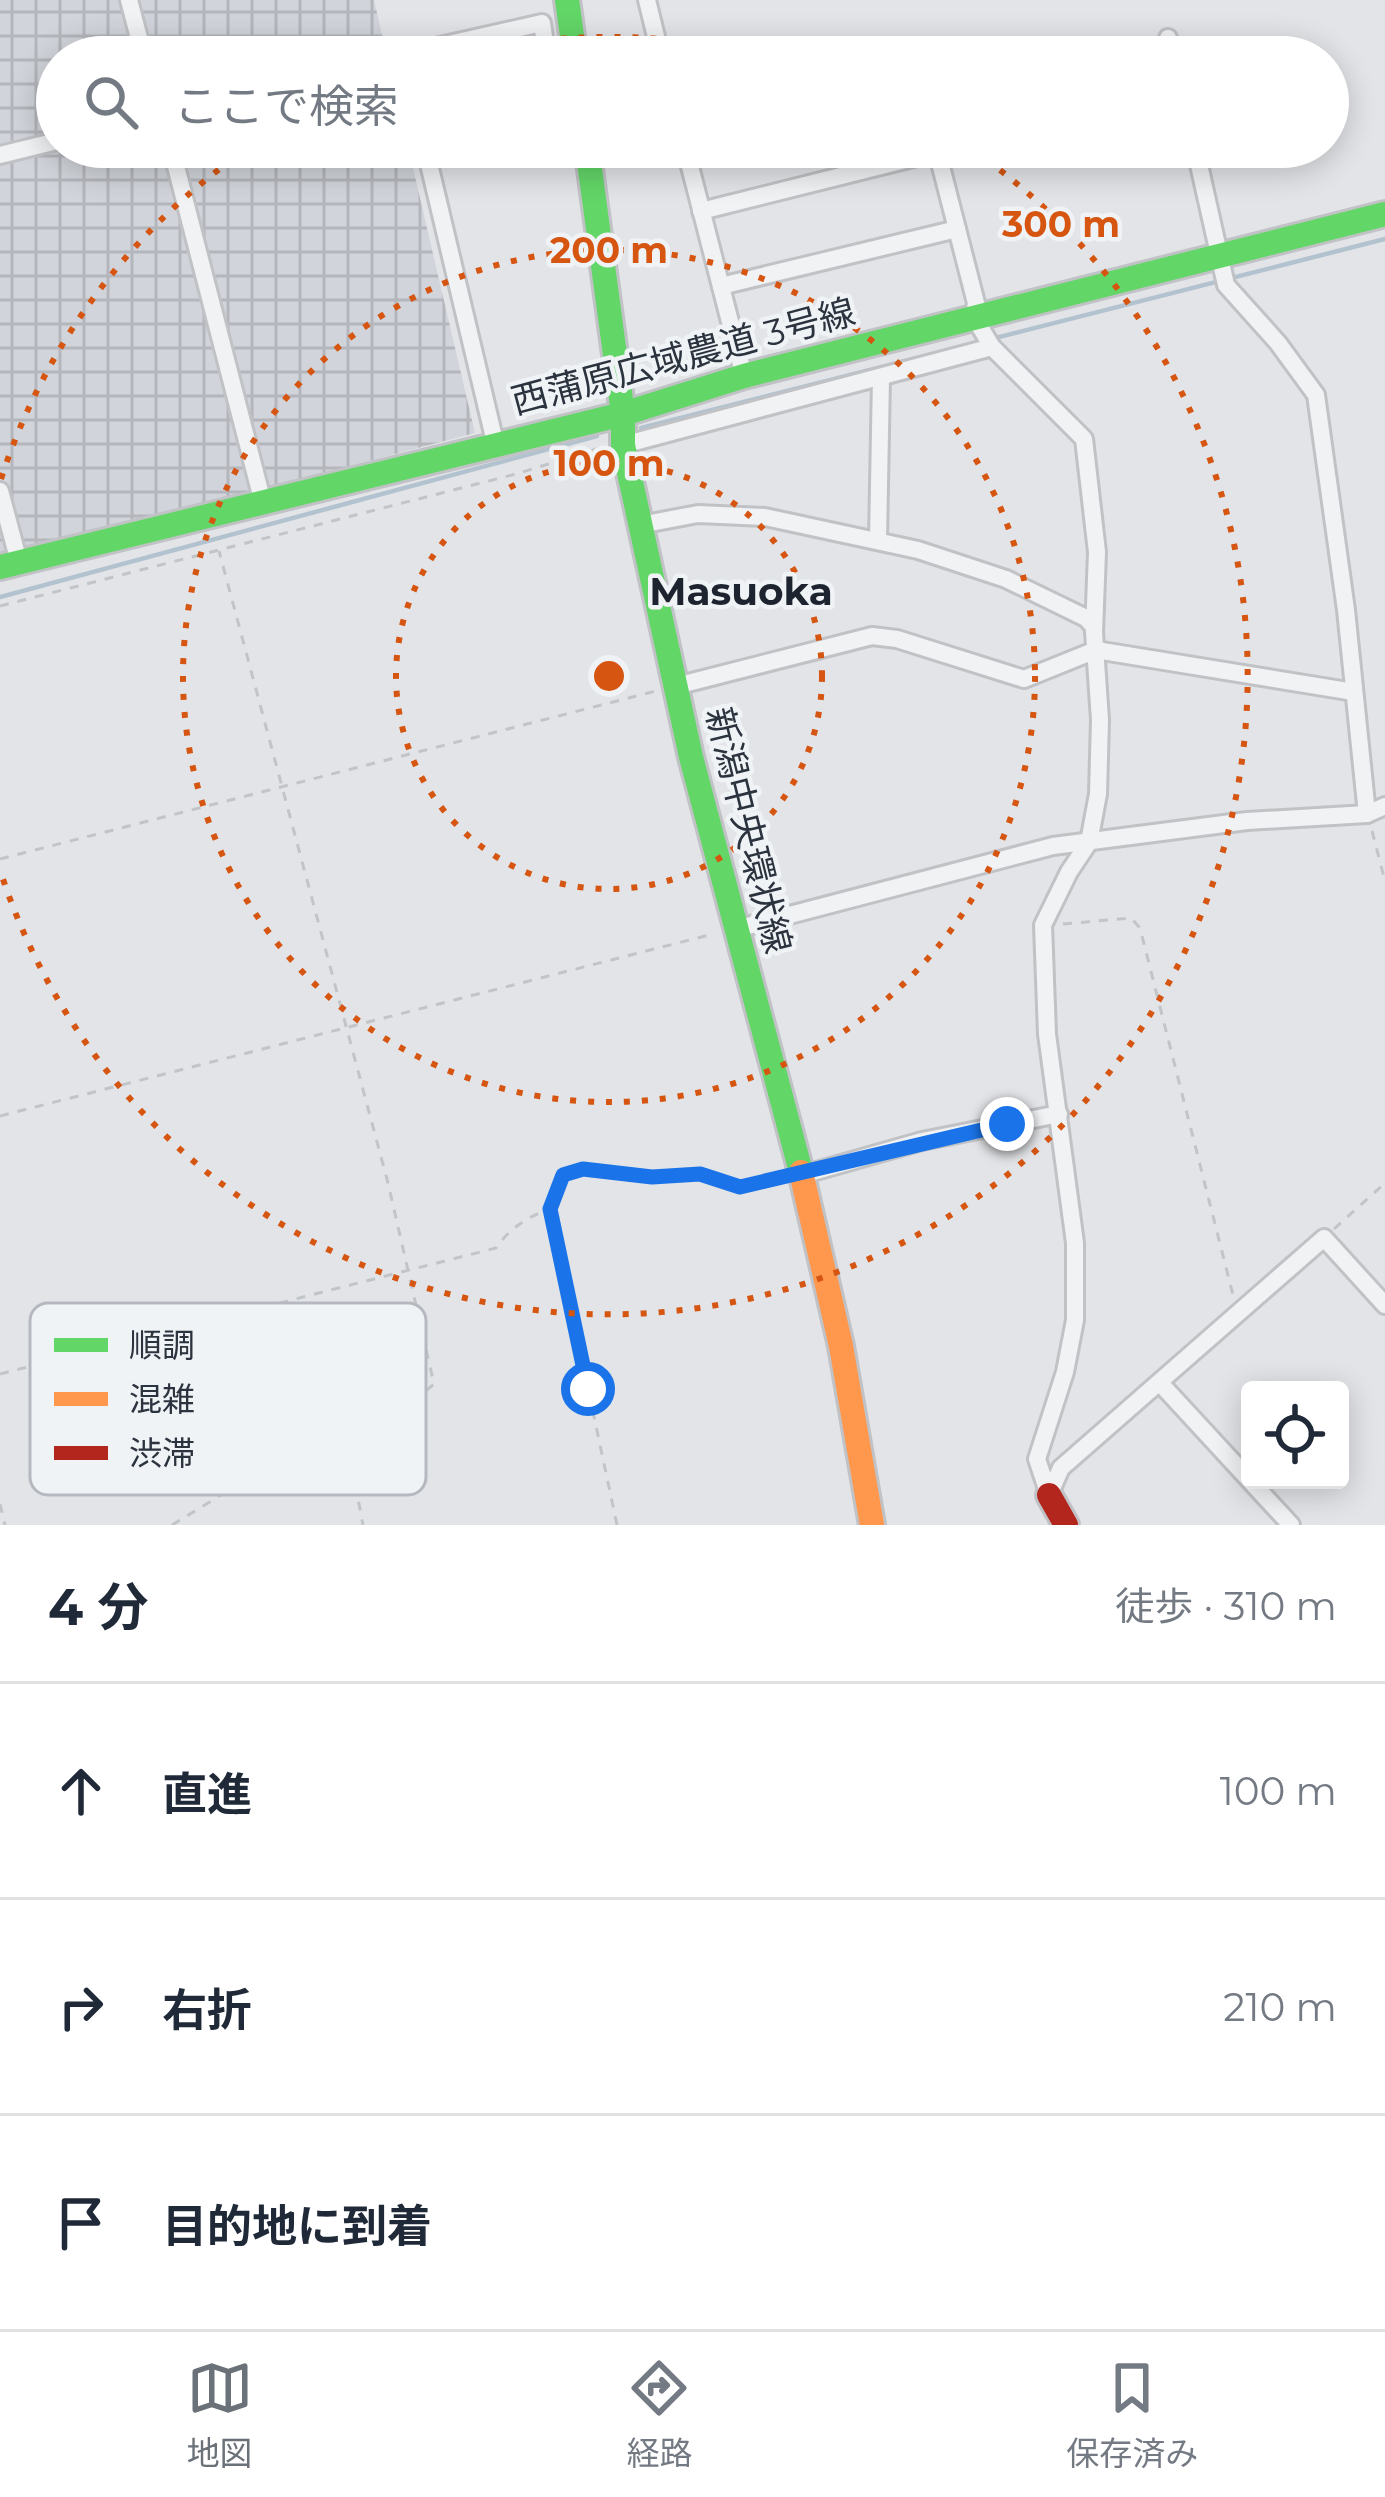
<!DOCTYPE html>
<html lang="ja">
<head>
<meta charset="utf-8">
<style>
	body { margin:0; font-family:Montserrat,"Noto Sans JP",sans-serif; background:#f2f2f3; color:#1f2937 }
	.controls { position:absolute; right:36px; bottom:36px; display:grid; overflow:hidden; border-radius:12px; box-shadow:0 6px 30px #0003 }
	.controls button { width:108px; height:108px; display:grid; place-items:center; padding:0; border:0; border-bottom:3px solid #e0e1e3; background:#fff; color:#1f2937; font:60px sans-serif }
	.stop { position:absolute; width:36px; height:36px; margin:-27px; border:9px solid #1a73e8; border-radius:50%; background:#fff }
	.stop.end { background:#1a73e8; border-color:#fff; box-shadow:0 3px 12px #0008 }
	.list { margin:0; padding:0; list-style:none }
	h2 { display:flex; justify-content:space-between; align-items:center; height:156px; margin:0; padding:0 48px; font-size:51px }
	h2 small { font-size:39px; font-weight:400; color:#747a83 }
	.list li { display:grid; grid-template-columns:78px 1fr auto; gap:36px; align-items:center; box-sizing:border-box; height:216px; padding:0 48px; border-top:3px solid #e0e1e3 }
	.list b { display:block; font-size:45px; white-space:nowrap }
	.list em { font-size:39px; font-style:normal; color:#747a83 }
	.icon { flex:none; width:66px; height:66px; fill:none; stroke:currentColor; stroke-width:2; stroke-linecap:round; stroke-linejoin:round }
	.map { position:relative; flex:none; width:1385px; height:1525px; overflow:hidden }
	.search { position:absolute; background:#fff; box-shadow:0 6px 30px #0003; left:36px; right:36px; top:36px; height:132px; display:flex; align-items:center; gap:30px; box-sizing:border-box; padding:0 42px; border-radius:66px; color:#747a83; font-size:45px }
	.sheet { height:804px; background:#fff }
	nav { display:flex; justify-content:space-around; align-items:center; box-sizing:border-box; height:168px; border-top:3px solid #e0e1e3; background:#fff; font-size:33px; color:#747a83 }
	nav a { display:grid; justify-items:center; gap:6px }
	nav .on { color:#6b7179 }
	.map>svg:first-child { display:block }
</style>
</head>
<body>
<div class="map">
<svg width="1385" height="1525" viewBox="0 0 1385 1525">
	<defs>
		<pattern id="industrial-grid" width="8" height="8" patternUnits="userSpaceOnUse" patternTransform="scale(3)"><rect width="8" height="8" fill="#d1d4da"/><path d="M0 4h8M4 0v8" fill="none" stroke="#b4b6bc"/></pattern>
	</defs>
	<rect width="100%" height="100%" fill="#e2e4e7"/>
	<path fill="url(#industrial-grid)" d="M0 0H374L387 57H57V147H408L475 433 0 558Z"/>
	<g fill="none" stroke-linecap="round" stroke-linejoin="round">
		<g stroke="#b3c2cf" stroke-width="4.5">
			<path d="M641 428 1385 239"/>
			<path d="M0 597 597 436"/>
		</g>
		<defs>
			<g id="street">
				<path d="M129 0 144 57"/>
				<path d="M647 0 661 57"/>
				<path d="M1168 38 1173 57"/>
				<path d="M391 57 542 23 547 57"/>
				<path d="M171 147 262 499"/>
				<path d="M425 147 495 442"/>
				<path d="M685 147 744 376"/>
				<path d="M936 147 976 303 974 317 992 347 1084 439 1097 552 1094 632 1100 720 1098 794 1089 842 1069 872 1043 925 1047 1034 1075 1243V1320L1065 1372 1037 1459 1049 1495"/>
				<path d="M1195 147 1226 285 1278 343 1316 395 1346 610 1367 814"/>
				<path d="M0 155 57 141"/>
				<path d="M701 211 937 152"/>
				<path d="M721 286 957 229"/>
				<path d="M623 445 992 347"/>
				<path d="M0 491 19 562"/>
				<path d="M640 525 698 514 765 517 918 550 1006 579 1086 618 1094 627"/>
				<path d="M878 541 881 377"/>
				<path d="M676 686 872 636 897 639 1024 679 1096 650 1354 692"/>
				<path d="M736 929 1053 846 1247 821 1367 814 1385 806"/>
				<path d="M802 1175 922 1141 1059 1114"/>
				<path d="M1160 1383 1291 1525"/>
				<path d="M1049 1495 1061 1468 1324 1238 1385 1305"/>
			</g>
			<g id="fast">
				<path d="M567 0 575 57"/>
				<path d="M587 147 623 414V445L691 757 801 1172"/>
				<path d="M0 567 623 414 744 376 1385 214"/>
			</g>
			<path id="slow" d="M801 1172 841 1346 872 1525"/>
			<path id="jam" d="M1049 1495 1066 1525"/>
		</defs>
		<use href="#street" stroke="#c1c2c5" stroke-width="22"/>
		<use href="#fast" stroke="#c1c2c5" stroke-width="30"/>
		<use href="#slow" stroke="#c1c2c5" stroke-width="30"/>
		<use href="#jam" stroke="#c1c2c5" stroke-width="30"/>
		<g stroke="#c2c5c7" stroke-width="3" stroke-dasharray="9 9" stroke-linecap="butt">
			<path d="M0 606 516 474 603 447"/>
			<path d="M1372 831 1385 881"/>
			<path d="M0 859 656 691"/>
			<path d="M1063 924 1131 918 1140 928 1234 1299"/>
			<path d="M0 1116 713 934"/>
			<path d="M1334 1229 1385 1183"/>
			<path d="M0 1374 496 1248C510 1228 526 1218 549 1209"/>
			<path d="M345 1431 363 1525"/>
			<path d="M0 1504 5 1525"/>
			<path d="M172 1525 257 1473 426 1391 434 1384 388 1183 219 551"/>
			<path d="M617 1525 550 1209 563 1175 583 1169 653 1177 700 1173 739 1187 782 1177"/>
		</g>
		<use href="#street" stroke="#f1f2f4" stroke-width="16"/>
		<use href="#fast" stroke="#63d668" stroke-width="24"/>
		<use href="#slow" stroke="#ff974d" stroke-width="24"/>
		<use href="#jam" stroke="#b3261e" stroke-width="24"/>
	</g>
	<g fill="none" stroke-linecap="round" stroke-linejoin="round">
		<path stroke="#1a73e8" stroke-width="15" d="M588 1389 550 1209 563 1175 583 1169 652 1177 700 1174 740 1187 1007 1124"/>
	</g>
	<g fill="none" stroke="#d55511" stroke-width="6" stroke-dasharray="6 12">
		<circle cx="609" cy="676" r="213"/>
		<circle cx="609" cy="676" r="426"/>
		<path d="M1 479A639 639 0 0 1 247 149M454 56A639 639 0 0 1 764 56M971 149A639 639 0 1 1 1 873"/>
	</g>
	<g text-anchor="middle" stroke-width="9" stroke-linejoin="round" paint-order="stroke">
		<g font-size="36" fill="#2b333e" stroke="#f0f3f6">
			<text transform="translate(683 356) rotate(-15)" y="13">西蒲原広域農道 3号線</text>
			<text transform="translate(749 830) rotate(76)" y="13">新潟中央環状線</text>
		</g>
		<g font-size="39" font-weight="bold" fill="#1d242f" stroke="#f0f3f6">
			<text x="741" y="605">Masuoka</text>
		</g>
	</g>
	<rect x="30" y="1303" width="396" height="192" rx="18" fill="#f0f3f6" stroke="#b5b9bf" stroke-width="3"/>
	<rect x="54" y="1338" width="54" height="14" fill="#63d668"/>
	<rect x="54" y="1392" width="54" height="14" fill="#ff974d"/>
	<rect x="54" y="1446" width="54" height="14" fill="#b3261e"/>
	<g font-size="33" fill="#2b333e">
		<text x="129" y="1357">順調</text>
		<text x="129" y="1411">混雑</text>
		<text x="129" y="1465">渋滞</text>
	</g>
	<circle cx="609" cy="676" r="18" fill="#d55511" stroke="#f0f3f6" stroke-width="6"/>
	<g font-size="36" text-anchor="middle" font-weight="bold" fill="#d55511" stroke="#f0f3f6" stroke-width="9" stroke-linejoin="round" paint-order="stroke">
		<text x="1061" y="237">300 m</text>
		<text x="609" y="263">200 m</text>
		<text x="609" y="476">100 m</text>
	</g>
</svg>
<div class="controls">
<button><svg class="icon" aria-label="locate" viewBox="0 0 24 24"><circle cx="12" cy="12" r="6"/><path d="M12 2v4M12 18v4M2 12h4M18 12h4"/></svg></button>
</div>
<div class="stop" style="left:588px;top:1389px"></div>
<div class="stop end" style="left:1007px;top:1124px"></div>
<div class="search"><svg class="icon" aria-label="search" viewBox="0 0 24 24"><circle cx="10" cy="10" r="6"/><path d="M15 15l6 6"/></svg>ここで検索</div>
</div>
<section class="sheet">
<h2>4 分<small>徒歩 · 310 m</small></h2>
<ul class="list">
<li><svg class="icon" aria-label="ahead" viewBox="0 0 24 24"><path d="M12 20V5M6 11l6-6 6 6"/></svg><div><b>直進</b></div><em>100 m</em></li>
<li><svg class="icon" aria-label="right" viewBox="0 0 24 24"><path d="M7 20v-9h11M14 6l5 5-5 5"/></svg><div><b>右折</b></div><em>210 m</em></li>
<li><svg class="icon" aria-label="arrive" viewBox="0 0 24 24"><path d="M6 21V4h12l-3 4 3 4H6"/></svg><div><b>目的地に到着</b></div></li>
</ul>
</section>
<nav>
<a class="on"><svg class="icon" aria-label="map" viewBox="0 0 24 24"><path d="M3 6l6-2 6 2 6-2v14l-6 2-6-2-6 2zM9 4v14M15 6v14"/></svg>地図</a>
<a><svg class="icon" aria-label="directions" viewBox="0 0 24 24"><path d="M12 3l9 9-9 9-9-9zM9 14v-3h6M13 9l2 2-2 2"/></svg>経路</a>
<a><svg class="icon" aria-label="saved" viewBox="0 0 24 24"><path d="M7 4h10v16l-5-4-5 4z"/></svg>保存済み</a>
</nav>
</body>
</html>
